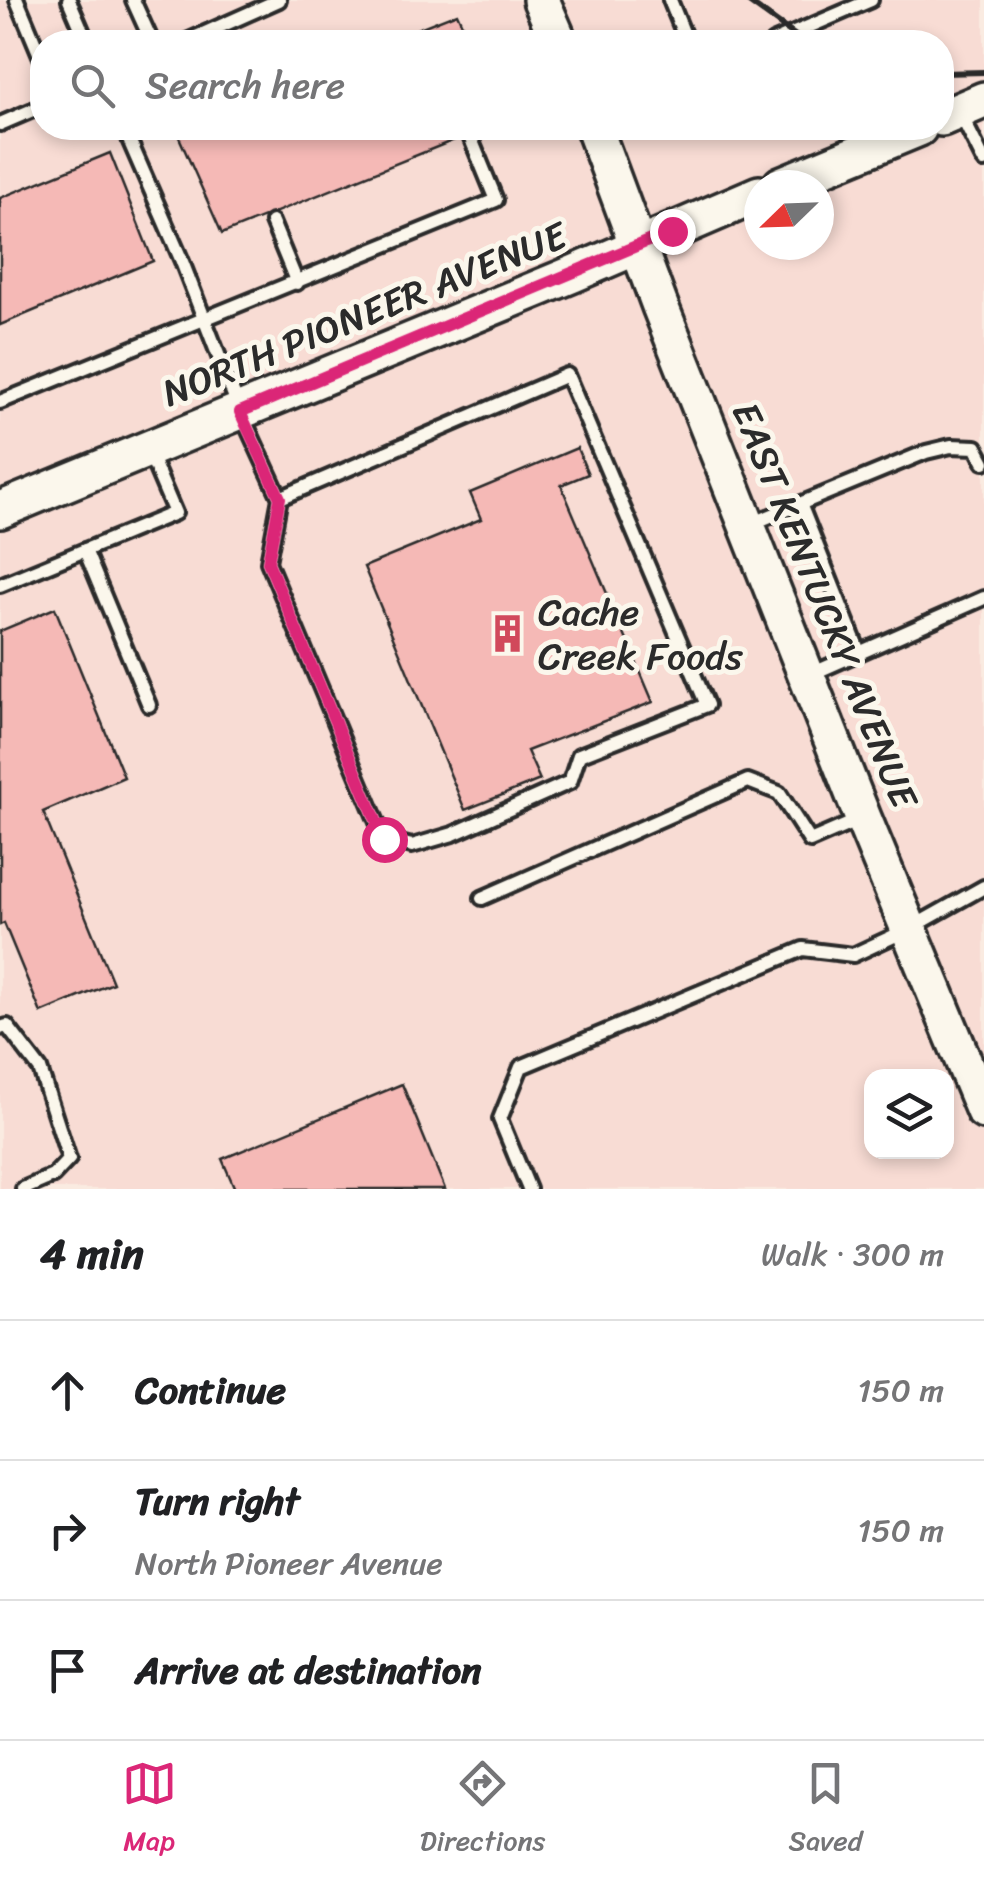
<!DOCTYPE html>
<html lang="en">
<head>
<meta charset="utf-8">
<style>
	body { margin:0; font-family:Sriracha,sans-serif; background:#f6f6f6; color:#202124 }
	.controls { position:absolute; right:30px; bottom:30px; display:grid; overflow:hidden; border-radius:20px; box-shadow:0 5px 15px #0003 }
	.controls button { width:90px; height:90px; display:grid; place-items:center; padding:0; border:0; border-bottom:2px solid #e0e0e0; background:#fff; color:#202124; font:50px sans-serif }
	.compass { position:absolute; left:744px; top:170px; width:90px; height:90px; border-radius:50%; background:#fff; box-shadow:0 5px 15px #0003; rotate:247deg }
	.stop { position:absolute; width:30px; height:30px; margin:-22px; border:8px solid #db2777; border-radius:50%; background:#fff }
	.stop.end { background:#db2777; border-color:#fff; box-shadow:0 2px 10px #0008 }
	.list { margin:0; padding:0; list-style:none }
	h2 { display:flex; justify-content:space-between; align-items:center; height:130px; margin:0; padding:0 40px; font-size:42px }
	h2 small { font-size:32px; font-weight:400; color:#757577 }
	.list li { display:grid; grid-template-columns:65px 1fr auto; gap:30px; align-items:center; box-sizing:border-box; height:140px; padding:0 40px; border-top:2px solid #e0e0e0 }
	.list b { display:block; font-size:38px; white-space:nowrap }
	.list p { margin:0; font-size:32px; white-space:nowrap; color:#757577 }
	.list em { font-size:32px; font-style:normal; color:#757577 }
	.icon { flex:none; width:55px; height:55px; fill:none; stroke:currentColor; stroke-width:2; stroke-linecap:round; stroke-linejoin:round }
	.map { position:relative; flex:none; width:984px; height:1189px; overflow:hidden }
	.search { position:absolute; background:#fff; box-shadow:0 5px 15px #0003; left:30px; right:30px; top:30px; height:110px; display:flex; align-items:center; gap:25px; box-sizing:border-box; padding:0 35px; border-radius:40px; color:#757577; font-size:38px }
	.sheet { height:550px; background:#fff }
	nav { display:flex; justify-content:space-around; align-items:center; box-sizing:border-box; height:140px; border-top:2px solid #e0e0e0; background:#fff; font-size:28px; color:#757577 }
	nav a { display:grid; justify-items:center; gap:5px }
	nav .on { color:#db2777 }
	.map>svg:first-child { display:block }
</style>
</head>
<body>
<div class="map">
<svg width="984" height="1189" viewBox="0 0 984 1189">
	<rect width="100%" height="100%" fill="#faebe1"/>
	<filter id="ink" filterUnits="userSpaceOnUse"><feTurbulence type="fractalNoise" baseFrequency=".01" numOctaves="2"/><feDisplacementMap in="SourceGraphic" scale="20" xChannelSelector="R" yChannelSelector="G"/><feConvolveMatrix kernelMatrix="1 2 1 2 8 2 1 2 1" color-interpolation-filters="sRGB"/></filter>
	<g filter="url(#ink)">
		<path fill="#f8dcd4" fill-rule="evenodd" d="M0 0H984V1189H0ZM42 42H942V128H42ZM759 185H819V245H759ZM872 1076H946V1152H872Z"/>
		<g fill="#f5b9b6" stroke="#2b2b2b" stroke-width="2.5">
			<path d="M457 13 470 42H384Z"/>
			<path d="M175 128H484L222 234Z"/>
			<path d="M110 153 153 261 0 325V198Z"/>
			<path d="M577 448 588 474 561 485 653 702 527 751 540 780 465 810 364 567 481 519 470 493Z"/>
			<path d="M55 608 124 777 43 812 113 983 41 1013 4 923 0 925V631Z"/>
			<path d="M402 1084 445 1189H235L222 1159Z"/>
		</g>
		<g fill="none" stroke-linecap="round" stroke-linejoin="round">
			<defs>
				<g id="lane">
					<path d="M17 0 42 60"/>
					<path d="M69 0 87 42"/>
					<path d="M133 0 152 42"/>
					<path d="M670 0 687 42"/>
					<path d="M185 42 279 0"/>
					<path d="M773 42 871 0"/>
					<path d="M960 113 984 161"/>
					<path d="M0 124 42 106"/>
					<path d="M124 128 181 259 240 411 280 498 268 562 384 839 412 846 453 834 570 782 579 755 707 705 567 375 280 498"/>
					<path d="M272 222 297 283"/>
					<path d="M0 402 496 200 471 139"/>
					<path d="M800 504 859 652"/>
					<path d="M751 524 926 452 951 446 976 447 984 462"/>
					<path d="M85 550 149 705"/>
					<path d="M0 585 175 513 149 452"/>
					<path d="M809 675 984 598"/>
					<path d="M482 898 748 781 779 793 810 841 861 819"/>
					<path d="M0 1028 7 1026 40 1069 69 1159 53 1176 23 1189"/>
					<path d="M529 1189 500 1119 521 1067 803 949 853 955 909 929 984 887"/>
				</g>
				<g id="secondary">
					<path d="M541 0 559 42"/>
					<path d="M942 118 984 100"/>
					<path d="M594 128 660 306 863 818 984 1111"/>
					<path d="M781 185 919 128"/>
					<path d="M0 510 573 274 759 194"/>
				</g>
			</defs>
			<use href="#lane" stroke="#2b2b2b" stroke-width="20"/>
			<use href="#secondary" stroke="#2b2b2b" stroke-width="42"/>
			<use href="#lane" stroke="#fbf7ec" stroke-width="12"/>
			<use href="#secondary" stroke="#fbf7ec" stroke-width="35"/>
			<g stroke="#2b2b2b" stroke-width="6">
				<path d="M746 0 804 42"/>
				<path d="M942 73 984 72"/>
			</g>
		</g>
	</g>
	<g fill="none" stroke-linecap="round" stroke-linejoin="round" filter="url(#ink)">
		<path stroke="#db2777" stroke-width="12" d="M384 839 268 562 280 498 240 412 672 231"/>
	</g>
	<defs>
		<symbol id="building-bare" viewBox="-9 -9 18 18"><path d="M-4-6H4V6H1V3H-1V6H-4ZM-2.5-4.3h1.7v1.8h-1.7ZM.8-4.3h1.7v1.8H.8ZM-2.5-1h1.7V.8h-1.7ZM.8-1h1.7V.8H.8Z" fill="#d1495b" stroke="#fbf7ec" stroke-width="2.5" paint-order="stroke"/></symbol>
	</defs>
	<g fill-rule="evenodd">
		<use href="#building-bare" x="480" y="606" width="55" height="55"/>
	</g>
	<g text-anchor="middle" stroke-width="10" stroke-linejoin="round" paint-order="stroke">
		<g font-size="38" fill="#2b2b2b" stroke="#fbf7ec">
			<text transform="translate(364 314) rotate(-22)" y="13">NORTH PIONEER AVENUE</text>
			<text transform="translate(825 605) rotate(68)" y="13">EAST KENTUCKY AVENUE</text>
		</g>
		<g font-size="38" fill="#2b2b2b" stroke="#fbf7ec" text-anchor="start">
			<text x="538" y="625">Cache<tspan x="538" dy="44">Creek Foods</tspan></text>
		</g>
	</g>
</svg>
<div class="controls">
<button><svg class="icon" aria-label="layers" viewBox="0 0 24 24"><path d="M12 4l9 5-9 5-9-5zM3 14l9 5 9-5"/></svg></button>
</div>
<svg class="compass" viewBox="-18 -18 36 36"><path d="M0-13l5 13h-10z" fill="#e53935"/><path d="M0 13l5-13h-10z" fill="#757577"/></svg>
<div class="stop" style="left:384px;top:839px"></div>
<div class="stop end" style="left:672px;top:231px"></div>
<div class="search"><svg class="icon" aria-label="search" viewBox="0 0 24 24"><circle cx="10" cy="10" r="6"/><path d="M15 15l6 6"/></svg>Search here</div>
</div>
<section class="sheet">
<h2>4 min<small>Walk · 300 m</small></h2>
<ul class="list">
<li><svg class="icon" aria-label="ahead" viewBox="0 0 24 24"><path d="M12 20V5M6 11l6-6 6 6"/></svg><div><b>Continue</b></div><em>150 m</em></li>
<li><svg class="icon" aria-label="right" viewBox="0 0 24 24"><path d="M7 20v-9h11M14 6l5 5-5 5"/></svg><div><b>Turn right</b><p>North Pioneer Avenue</p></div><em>150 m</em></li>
<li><svg class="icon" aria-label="arrive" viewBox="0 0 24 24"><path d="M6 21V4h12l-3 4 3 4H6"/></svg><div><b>Arrive at destination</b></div></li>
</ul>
</section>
<nav>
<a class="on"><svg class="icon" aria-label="map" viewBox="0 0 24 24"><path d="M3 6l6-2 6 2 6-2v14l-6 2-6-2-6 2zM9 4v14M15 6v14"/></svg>Map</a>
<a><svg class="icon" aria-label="directions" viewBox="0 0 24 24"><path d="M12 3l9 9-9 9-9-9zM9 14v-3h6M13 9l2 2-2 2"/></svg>Directions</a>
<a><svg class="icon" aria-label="saved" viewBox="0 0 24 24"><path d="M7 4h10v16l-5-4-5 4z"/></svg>Saved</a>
</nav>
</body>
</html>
